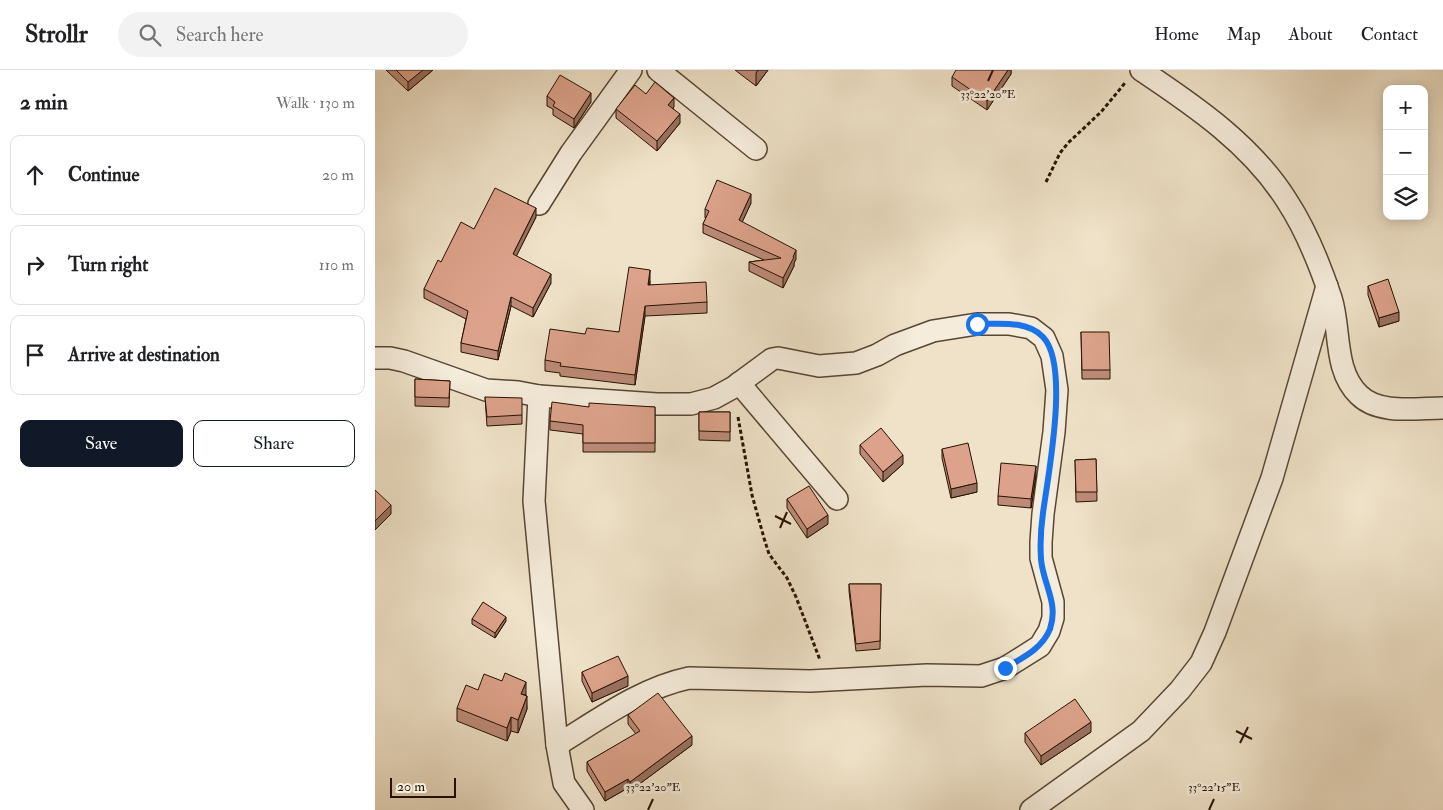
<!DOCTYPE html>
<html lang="en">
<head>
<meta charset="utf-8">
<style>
	body { margin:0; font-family:"IM FELL Double Pica",serif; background:#f2f2f2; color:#202124 }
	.controls { position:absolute; right:15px; top:15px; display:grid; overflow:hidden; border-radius:10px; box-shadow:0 2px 12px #0003 }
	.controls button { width:45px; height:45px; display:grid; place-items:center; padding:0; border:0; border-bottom:1px solid #e0e0e0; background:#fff; color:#202124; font:25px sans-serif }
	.scale { position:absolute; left:15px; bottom:12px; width:66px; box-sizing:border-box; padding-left:5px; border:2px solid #271202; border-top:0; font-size:14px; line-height:18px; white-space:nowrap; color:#271202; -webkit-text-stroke:4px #f5ecdb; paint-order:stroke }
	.stop { position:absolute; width:15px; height:15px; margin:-11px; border:4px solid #1a73e8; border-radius:50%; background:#fff }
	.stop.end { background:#1a73e8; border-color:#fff; box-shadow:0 1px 5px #0008 }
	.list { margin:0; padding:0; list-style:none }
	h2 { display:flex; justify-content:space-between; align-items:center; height:65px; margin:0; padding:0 20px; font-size:21px }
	h2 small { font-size:16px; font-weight:400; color:#757577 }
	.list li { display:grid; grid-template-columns:32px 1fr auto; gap:15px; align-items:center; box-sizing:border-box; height:80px; margin:0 10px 10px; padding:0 10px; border:1px solid #e0e0e0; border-radius:10px }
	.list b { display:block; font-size:19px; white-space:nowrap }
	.list em { font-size:16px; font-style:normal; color:#757577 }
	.actions { display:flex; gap:10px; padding:15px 20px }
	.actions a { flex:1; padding:11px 0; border:1px solid #111827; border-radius:10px; text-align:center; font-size:18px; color:#111827 }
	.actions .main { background:#111827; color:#fff }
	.icon { flex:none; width:28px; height:28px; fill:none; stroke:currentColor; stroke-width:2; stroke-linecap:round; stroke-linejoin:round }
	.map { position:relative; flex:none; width:1068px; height:740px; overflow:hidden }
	header { display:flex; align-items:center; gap:30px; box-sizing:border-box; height:70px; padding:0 25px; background:#fff; border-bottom:1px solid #e0e0e0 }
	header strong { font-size:24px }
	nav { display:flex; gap:28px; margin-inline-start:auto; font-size:18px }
	.search { width:350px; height:45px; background:#f2f2f2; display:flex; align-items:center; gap:12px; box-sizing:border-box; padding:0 18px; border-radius:28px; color:#757577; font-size:19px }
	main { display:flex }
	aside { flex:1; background:#fff }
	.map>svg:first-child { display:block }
</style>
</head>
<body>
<header>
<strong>Strollr</strong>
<div class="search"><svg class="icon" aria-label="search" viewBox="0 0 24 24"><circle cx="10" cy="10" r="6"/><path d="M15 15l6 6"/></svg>Search here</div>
<nav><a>Home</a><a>Map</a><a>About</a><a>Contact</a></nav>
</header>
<main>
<aside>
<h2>2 min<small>Walk · 130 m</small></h2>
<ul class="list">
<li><svg class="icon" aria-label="ahead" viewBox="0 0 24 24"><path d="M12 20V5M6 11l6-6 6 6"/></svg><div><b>Continue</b></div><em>20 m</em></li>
<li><svg class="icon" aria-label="right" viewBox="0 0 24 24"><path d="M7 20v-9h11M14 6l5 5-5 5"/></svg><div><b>Turn right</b></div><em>110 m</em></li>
<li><svg class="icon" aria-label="arrive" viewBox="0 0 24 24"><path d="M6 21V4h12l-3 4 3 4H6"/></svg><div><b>Arrive at destination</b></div></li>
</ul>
<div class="actions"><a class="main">Save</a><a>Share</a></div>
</aside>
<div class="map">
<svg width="1068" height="740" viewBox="0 0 1068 740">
	<rect width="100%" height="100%" fill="#efe2c8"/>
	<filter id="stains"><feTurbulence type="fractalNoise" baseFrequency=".004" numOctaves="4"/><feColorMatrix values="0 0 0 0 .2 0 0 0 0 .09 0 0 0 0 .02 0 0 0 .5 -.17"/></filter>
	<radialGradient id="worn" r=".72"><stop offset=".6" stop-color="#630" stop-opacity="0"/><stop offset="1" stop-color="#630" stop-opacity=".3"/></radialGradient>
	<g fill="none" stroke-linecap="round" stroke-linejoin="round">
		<defs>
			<g id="minor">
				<path d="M283 0 381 79"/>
				<path d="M766 0C820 36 877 75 912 131 931 160 945 195 956 228 966 259 958 300 984 325 1004 345 1042 338 1068 338"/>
				<path d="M164 134 196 83 256 0"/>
				<path d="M0 288H15L29 291 111 320 143 322 164 326 282 334H316L339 328 359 317 397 289 403 288 444 296 481 293 502 285 520 275 558 261 602 254H634L656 258 669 268 677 286 682 320 679 362 668 444 666 472V488L678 532V548L674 561 665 576 630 598 606 606 552 605 435 611 314 608C266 618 223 650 182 675"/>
				<path d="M364 313 462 429"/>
				<path d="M164 326 159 431 182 675 189 713 208 740"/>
				<path d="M656 740 766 661 805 620 826 593 840 562 897 408 952 216"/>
			</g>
		</defs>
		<use href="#minor" stroke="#594634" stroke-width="24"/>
		<g stroke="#271202" stroke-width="3" stroke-dasharray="4 2.5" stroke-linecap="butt">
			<path d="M671 112 685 83 693 73 726 42 750 13"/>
			<path d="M363 347 377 425 389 468 394 484 412 508 421 527 445 590"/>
		</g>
		<use href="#minor" stroke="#f5ecdb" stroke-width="21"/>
	</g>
	<g fill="#bd8b78" stroke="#271202">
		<path d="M11 0H58L33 21Z"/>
		<path d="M360 0H393L381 16Z"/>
		<path d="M636 0V4L612 40 577 16V7Z"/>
		<path d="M271 24 299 37 298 38 305 53 282 81 241 48V39Z"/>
		<path d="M172 26 216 32 199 58 178 45V39L172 36Z"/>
		<path d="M376 133 367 152 421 189 419 193V196L408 218 374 201V192L389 190 328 163V154L331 148H330V139Z"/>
		<path d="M161 147 141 186 176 213 158 247 136 236 123 290 86 282V273L91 249 49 228V219L66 192Z"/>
		<path d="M275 211V215L332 232V243L270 246 260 315 185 306V303L170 301V290L210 264 244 262Z"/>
		<path d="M993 216 1024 251 1004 257 993 225Z"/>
		<path d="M706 262 735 300V309H707Z"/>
		<path d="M40 309 75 311 74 337 40 336Z"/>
		<path d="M110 327 147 345V354L112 356Z"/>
		<path d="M214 337H280V382H208V364L175 360V351Z"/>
		<path d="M324 342H355V371L324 370Z"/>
		<path d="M485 375 528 394 508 412 485 384Z"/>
		<path d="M567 379 602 422 576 428 567 388Z"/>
		<path d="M721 389 722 431 701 432 700 390Z"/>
		<path d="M661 405 656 438 623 435V426Z"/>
		<path d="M412 429 453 454 432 468 412 438Z"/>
		<path d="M474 514H506L505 579 481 581 474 521Z"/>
		<path d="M97 549 131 551 120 568 97 554Z"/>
		<path d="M207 602 253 616 217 632 207 611Z"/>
		<path d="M103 620 151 625 152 639 143 663 136 661 132 671 82 651V638Z"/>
		<path d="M253 645 317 675 255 721 253 718 230 731 212 701V692L261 664 253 654Z"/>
		<path d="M716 662 666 695 650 672V663Z"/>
	</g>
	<g fill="#9a7161" stroke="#271202">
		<path d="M48 0H58L33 21V12Z"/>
		<path d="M383 0H393L381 16V3Z"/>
		<path d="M633 0H636V4L612 40V31Z"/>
		<path d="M216 23V32L199 58V49Z"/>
		<path d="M299 28V37L293 44V35Z"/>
		<path d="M305 44V53L282 81V71Z"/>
		<path d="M376 124V133L364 159V150Z"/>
		<path d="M161 138V147L138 193V184Z"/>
		<path d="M421 180V189L419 193V196L408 218V208Z"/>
		<path d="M275 200V211L273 225V215Z"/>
		<path d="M176 204V213L158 247V238Z"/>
		<path d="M136 227V236L123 290V281Z"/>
		<path d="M270 236V246L260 315V305Z"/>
		<path d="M1024 242V251L1004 257V248Z"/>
		<path d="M528 385V394L508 412V402Z"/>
		<path d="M661 396V405L656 438V429Z"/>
		<path d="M602 413V422L576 428V419Z"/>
		<path d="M16 435V444L0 460V451Z"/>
		<path d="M453 445V454L432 468V459Z"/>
		<path d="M131 547V551L120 568V563Z"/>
		<path d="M253 606V616L217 632V623Z"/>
		<path d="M151 612V625L146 624Z"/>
		<path d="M152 626V639L143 663V650Z"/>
		<path d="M136 647V661L132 671V658Z"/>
		<path d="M716 652V662L666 695V686Z"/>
		<path d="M317 666V675L255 721V712Z"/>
		<path d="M253 709V718L230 731V722Z"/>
	</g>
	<g fill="#dca28b" stroke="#271202">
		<path d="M21 0H48L33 12Z"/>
		<path d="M581 0H633L612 31 577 7Z"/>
		<path d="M185 5 216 23 199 49 178 36 180 32 172 26Z"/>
		<path d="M280 12 299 28 293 35 305 44 282 71 241 39 260 15 271 24Z"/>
		<path d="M342 110 376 124 364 150 421 180 418 187H419L408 208 374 192 406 188 328 154 334 141 330 139Z"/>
		<path d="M120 118 161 138 138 184 176 204 158 238 136 227 123 281 86 273 93 241 49 219 63 190 66 192 86 152 99 159Z"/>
		<path d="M254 197 275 200 273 215 331 212 332 232 270 236 260 305 185 296 186 293 170 290 175 259 210 264 212 258 244 262Z"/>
		<path d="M1013 209 1024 242 1004 248 993 216Z"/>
		<path d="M706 262H734L735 300H707Z"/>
		<path d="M40 309 75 311 74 328 40 327Z"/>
		<path d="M110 327 147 328V345L112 347Z"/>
		<path d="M177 332 214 337V333L280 337V373H208V355L175 351Z"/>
		<path d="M324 342H355V362L324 361Z"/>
		<path d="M506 358 528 385 508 402 485 375Z"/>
		<path d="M593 373 602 413 576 419 567 379Z"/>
		<path d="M721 389 722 422H701L700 390Z"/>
		<path d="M626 393 661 396 656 429 623 426Z"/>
		<path d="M434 416 453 445 432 459 412 429Z"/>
		<path d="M0 420 16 435 0 451Z"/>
		<path d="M474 514H506L505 571 481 574Z"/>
		<path d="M108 532 131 547 120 563 97 549Z"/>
		<path d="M243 586 253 606 217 623 207 602Z"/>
		<path d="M130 603 151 612 146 624 152 626 143 650 136 647 132 658 82 638 91 615 103 620 109 604 127 611Z"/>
		<path d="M283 623 317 666 255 712 253 709 230 722 212 692 265 661 253 645Z"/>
		<path d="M700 629 716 652 666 686 650 663Z"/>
	</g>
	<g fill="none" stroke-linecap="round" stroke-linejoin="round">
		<path stroke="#1a73e8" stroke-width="6" d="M602 254C624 254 652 250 668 267 695 295 673 405 668 443 666 457 665 474 666 489 668 514 684 533 675 559 667 579 647 588 630 598"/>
	</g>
	<path fill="none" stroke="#271202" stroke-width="2" d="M613 11 618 0M400 446 416 454M405 458 412 442M861 661 877 669M865 673 873 657M273 740 278 729M834 740 839 729"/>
	<g font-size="12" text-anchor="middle" fill="#271202" stroke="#f5ecdb" stroke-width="5" stroke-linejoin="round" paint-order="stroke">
		<text x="613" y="28">33°22'20"E</text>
		<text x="278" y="721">33°22'20"E</text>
		<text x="839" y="721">33°22'15"E</text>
	</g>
	<rect width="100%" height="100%" filter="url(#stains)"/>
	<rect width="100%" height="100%" fill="url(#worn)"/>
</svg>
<div class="controls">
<button>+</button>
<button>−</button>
<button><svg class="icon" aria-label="layers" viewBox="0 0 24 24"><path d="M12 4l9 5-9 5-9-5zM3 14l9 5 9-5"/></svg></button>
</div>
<div class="scale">20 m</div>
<div class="stop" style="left:602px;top:254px"></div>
<div class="stop end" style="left:630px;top:598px"></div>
</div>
</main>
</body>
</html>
